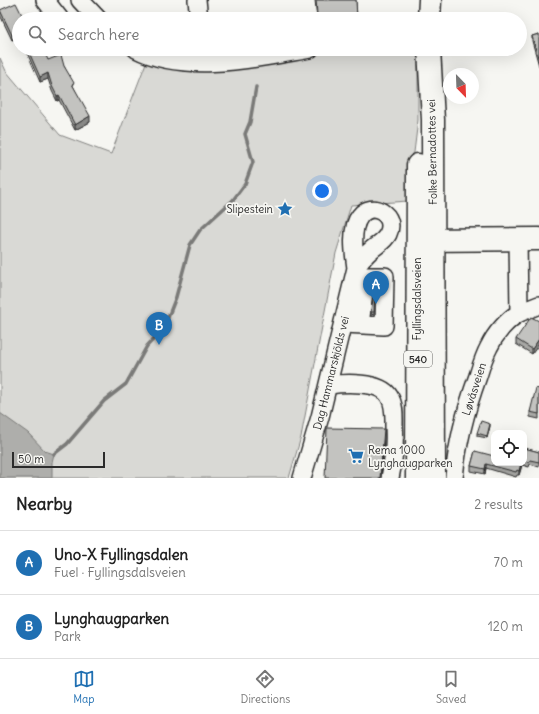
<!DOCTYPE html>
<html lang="en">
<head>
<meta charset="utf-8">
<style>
	body { margin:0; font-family:Delius,sans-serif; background:#f6f6f6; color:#222 }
	.controls { position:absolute; right:12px; bottom:12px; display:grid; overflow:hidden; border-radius:8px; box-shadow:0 4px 16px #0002 }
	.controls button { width:36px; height:36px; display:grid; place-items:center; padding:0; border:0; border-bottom:1px solid #e0e0e0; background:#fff; color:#222; font:20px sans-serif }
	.compass { position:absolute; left:443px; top:68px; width:36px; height:36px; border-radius:50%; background:#fff; box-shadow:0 4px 16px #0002; rotate:157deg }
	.scale { position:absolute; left:12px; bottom:10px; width:93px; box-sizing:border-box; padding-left:4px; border:2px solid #2b2b2b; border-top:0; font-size:11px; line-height:14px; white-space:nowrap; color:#2b2b2b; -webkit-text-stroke:3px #f6f6f2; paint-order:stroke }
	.you { position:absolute; left:322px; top:191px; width:14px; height:14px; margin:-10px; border:3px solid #fff; border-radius:50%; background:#1a73e8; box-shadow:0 0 0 6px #1a73e833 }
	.badge { display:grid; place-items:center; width:26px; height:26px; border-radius:50%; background:#1f6fb2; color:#fff; font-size:13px; font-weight:700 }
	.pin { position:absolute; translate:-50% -33px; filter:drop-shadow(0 1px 2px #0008) }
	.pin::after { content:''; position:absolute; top:21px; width:14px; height:12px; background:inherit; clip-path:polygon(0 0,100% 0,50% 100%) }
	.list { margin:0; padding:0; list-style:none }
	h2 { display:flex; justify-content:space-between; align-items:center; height:52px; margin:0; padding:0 16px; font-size:17px }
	h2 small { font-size:13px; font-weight:400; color:#767676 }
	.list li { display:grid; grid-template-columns:26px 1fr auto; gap:12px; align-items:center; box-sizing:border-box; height:64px; padding:0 16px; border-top:1px solid #e0e0e0 }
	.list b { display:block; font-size:15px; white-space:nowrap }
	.list p { margin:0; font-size:13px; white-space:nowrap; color:#767676 }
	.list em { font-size:13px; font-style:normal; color:#767676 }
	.icon { flex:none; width:22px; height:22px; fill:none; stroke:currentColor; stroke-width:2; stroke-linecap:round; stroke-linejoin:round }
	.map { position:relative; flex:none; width:539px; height:478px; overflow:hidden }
	.search { position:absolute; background:#fff; box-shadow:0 4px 16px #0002; left:12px; right:12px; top:12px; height:44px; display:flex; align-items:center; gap:10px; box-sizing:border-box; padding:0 14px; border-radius:22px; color:#767676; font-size:15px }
	.sheet { height:180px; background:#fff }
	nav { display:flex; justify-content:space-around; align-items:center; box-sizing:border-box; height:56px; border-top:1px solid #e0e0e0; background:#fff; font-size:11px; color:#767676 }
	nav a { display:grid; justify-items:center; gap:2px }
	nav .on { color:#1f6fb2 }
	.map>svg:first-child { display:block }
</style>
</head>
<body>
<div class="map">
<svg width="539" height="478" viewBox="0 0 539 478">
	<rect width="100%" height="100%" fill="#f6f6f2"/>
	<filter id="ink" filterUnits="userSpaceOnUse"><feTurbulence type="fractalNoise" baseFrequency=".025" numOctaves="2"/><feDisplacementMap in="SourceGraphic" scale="8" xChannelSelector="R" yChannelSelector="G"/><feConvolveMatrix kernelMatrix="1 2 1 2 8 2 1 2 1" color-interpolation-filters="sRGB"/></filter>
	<g filter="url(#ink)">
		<path fill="#d9d9d5" stroke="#828280" d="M310 49H418V120L408 201 351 205 336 253 301 437 289 478H0V58L6 71 60 135 111 154 149 55 178 61Z"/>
		<path fill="#aeaeab" stroke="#7a7a78" d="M0 413 28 433 45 451 54 454 52 462V478H0Z"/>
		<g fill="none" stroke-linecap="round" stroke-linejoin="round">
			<path stroke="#7a7a78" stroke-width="3.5" d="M54 454 67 444 104 401 126 384 147 346 160 332 167 320 176 297 190 245 200 230 233 200 245 184 253 162 245 134 250 122 256 87"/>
			<defs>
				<g id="minor">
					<path d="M45 0 60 19"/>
					<path d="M80 0 98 19"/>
					<path d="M197 0 199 19"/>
					<path d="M136 49C186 75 258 58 310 49"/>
					<path d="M519 313 539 305"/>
					<path d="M343 324 384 326 385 276H366L360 325"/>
					<path d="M329 385C344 383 380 381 389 396 395 405 394 417 394 426 395 444 394 460 390 478"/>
					<path d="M302 478 320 417 356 268C360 262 364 256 370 251 376 245 384 242 388 234 397 215 372 200 360 216 350 228 354 254 356 268"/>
					<path d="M454 478C457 443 466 409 478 376 481 366 484 356 489 347 495 334 507 320 519 313L518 239"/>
				</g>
				<g id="major">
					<path d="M429 19 430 0"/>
					<path d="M429 49 433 120 434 478"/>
					<path d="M420 240 539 239"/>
					<path d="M417 478 418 165"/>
				</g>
			</defs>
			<use href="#minor" stroke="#2b2b2b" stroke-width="20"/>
			<use href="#major" stroke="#2b2b2b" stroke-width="25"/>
			<use href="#minor" stroke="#f6f6f2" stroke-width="17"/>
			<use href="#major" stroke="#f6f6f2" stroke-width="22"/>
		</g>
		<g fill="#a8a8a5" stroke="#2b2b2b">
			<path d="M315 0H356L357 19H317Z"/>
			<path d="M0 10 19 19V37L12 40 0 15Z"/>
			<path d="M539 34V66L532 41V36Z"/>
			<path d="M28 50 48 60 64 66 90 122 75 130 59 100 57 101 52 91 48 79 40 82 28 55Z"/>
			<path d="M375 287 374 315 371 314V312Z"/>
			<path d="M539 321 532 354 516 344V339Z"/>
			<path d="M539 389V419L530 417V412Z"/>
			<path d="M490 426 487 438 477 436V433Z"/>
			<path d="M524 448 539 452V467L530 464 529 467 522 465 519 475H517L516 477 486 468 485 474 471 471V466L475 451 494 463H524Z"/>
		</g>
		<g fill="#888886" stroke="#2b2b2b">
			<path d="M19 32V37L12 40V35Z"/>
			<path d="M48 73V79L40 82V77Z"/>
			<path d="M59 95V100L57 101V96Z"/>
			<path d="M90 116V122L75 130V125Z"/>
			<path d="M539 339V344L532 354V349Z"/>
			<path d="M490 424V426L487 438V436Z"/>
			<path d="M384 429V437L381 478H380Z"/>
			<path d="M521 463H522V465L519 475V471Z"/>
			<path d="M486 464V468L485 474V469Z"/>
		</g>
		<g fill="#c3c3c0" stroke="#2b2b2b">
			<path d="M316 0H356L357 18 339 19H320V15H317Z"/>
			<path d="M16 3 24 19H19V32L12 35 0 10Z"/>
			<path d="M46 14 50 19H42L41 18Z"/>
			<path d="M539 34V61L532 36Z"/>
			<path d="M31 49H43L48 60 61 55 64 66 74 83 72 84 90 116 75 125 59 95 57 96 52 86 48 73 40 77 28 50Z"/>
			<path d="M375 285 374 312H371Z"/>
			<path d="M531 317 539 321V339L532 349 516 339Z"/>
			<path d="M536 388 539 389V414L530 412Z"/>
			<path d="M481 421 490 424 487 436 477 433Z"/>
			<path d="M327 428 384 429 380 478H325Z"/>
			<path d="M524 448 539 452V462L530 460 529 462 524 461Z"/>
			<path d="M475 451 494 456V463H521L519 471 517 470 516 472 486 464 485 469 471 466Z"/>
		</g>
	</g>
	<defs>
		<symbol id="sight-bare" viewBox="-9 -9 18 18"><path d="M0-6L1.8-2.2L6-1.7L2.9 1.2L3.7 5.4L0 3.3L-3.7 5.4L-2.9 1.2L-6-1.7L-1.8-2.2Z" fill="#1f6fb2" stroke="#f6f6f2" stroke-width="2.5" paint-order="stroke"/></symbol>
		<symbol id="supermarket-bare" viewBox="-9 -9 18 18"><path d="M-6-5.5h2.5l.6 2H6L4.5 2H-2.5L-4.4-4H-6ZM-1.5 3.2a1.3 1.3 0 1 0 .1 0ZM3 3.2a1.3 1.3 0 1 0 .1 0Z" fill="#1f6fb2" stroke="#f6f6f2" stroke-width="2.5" paint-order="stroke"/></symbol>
	</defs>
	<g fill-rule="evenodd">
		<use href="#sight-bare" x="274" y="198" width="22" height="22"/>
		<use href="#supermarket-bare" x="345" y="445" width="22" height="22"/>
	</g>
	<g text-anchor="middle" stroke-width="3.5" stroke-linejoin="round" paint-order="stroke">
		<rect fill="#f6f6f2" stroke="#686867" stroke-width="1" x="404" y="351" width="28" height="16" rx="3"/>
		<g font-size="10" font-weight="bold" fill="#2b2b2b">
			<text x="418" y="363">540</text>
		</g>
		<g font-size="11" fill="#2b2b2b" stroke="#f6f6f2">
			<text transform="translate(432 152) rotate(-91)" y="4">Folke Bernadottes vei</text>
			<text transform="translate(417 299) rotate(-90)" y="4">Fyllingsdalsveien</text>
			<text transform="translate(331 373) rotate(-76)" y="4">Dag Hammarskjölds vei</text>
			<text transform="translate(474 389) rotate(-72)" y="4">Løvåsveien</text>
		</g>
		<g font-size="11" fill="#2b2b2b" stroke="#f6f6f2" text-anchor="end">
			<text x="273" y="213">Slipestein</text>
			<text x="368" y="454" text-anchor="start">Rema 1000<tspan x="368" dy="13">Lynghaugparken</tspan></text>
		</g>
	</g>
</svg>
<div class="controls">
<button><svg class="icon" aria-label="locate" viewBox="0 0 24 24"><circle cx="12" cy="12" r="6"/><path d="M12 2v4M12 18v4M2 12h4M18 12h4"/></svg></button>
</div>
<svg class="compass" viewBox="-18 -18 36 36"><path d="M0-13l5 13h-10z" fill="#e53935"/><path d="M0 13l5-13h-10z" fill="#767676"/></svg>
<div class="scale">50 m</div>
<div class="you"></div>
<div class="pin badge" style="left:376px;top:304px">A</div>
<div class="pin badge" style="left:159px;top:345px">B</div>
<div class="search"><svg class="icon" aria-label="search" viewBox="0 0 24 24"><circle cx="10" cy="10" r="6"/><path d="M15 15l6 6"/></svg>Search here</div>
</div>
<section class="sheet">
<h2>Nearby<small>2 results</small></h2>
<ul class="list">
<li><span class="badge">A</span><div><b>Uno-X Fyllingsdalen</b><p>Fuel · Fyllingsdalsveien</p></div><em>70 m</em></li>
<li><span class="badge">B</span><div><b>Lynghaugparken</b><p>Park</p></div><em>120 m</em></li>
</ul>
</section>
<nav>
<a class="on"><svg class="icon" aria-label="map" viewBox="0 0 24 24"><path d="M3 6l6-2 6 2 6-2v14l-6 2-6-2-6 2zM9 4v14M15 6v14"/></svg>Map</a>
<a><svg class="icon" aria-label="directions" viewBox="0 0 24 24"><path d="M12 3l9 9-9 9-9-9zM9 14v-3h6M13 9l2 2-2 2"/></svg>Directions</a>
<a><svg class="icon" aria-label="saved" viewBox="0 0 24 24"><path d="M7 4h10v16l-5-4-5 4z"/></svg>Saved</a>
</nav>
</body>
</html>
